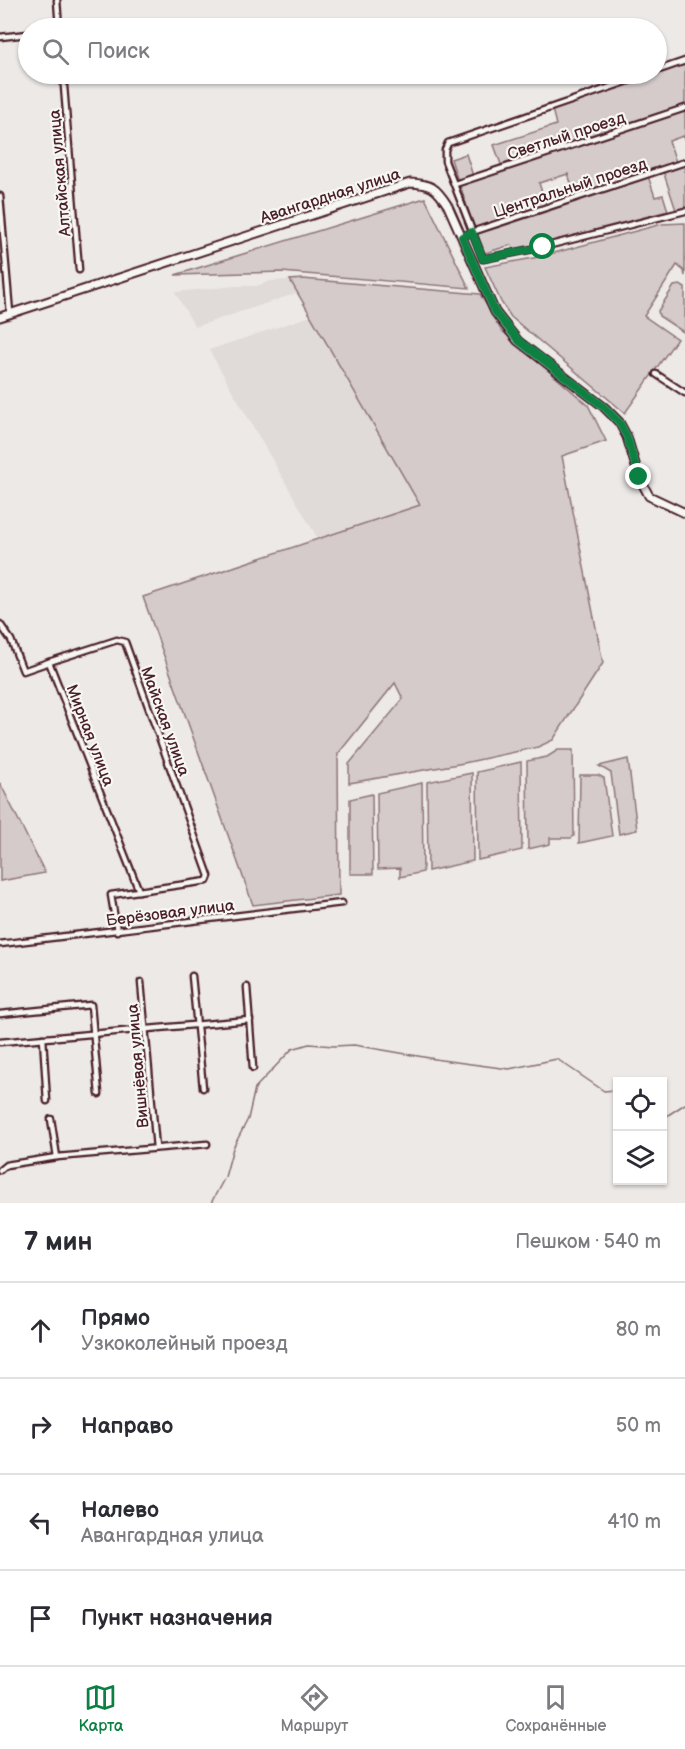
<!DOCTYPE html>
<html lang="ru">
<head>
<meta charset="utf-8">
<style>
	body { margin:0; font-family:"Balsamiq Sans",sans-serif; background:#f2f2f3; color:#2b2b33 }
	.controls { position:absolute; right:18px; bottom:18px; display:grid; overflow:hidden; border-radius:0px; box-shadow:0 2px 4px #0004 }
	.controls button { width:54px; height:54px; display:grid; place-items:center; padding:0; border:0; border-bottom:2px solid #e1e1e2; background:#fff; color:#2b2b33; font:30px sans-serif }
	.stop { position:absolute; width:18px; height:18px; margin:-14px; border:4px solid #0b8043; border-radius:50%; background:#fff }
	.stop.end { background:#0b8043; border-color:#fff; box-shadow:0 2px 6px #0008 }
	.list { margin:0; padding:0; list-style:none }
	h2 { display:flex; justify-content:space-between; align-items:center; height:78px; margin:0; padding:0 24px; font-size:26px }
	h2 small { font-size:20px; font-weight:400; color:#7c7c81 }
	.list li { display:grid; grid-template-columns:39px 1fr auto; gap:18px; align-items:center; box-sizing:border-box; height:96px; padding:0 24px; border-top:2px solid #e1e1e2 }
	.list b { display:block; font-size:22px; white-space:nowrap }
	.list p { margin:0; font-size:20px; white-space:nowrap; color:#7c7c81 }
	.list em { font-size:20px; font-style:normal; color:#7c7c81 }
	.icon { flex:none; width:33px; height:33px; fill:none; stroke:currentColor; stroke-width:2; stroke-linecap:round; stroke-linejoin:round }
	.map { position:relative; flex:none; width:685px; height:1203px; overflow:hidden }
	.search { position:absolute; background:#fff; box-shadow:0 2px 4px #0004; left:18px; right:18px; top:18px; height:66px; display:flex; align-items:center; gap:15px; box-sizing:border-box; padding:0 21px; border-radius:33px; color:#7c7c81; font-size:22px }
	.sheet { height:462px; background:#fff }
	nav { display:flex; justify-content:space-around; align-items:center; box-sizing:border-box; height:84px; border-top:2px solid #e1e1e2; background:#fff; font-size:16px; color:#7c7c81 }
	nav a { display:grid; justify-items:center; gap:3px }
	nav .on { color:#0b8043 }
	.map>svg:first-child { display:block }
</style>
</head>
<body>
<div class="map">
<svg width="685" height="1203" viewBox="0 0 685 1203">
	<rect width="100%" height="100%" fill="#ece9e6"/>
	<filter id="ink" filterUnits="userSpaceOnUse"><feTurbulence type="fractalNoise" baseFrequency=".0167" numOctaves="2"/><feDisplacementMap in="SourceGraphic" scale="12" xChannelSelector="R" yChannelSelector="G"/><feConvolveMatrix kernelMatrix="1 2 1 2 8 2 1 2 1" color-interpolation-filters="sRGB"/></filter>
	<g filter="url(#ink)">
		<g fill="#e0dad8">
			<path d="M290 280 297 293 195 327 175 292 237 286H257L271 281Z"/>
			<path d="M311 316 420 505 318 539 209 350Z"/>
		</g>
		<g fill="#d4cbca" stroke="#8f757a" stroke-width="1.5">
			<path d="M685 63V106L502 167 494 145 556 125 552 109Z"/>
			<path d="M685 111V141L683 136 669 141 676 162 575 195 568 174 539 183 546 205 474 228 460 185Z"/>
			<path d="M466 154 473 176 458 181 451 159Z"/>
			<path d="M685 164V207L676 210 663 171Z"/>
			<path d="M648 176 655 197 663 195 668 211 541 244 513 249 511 245 482 254 475 233Z"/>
			<path d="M425 198 469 288 282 272 175 275Z"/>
			<path d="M685 223V276L684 271 677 265 644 316 677 339 625 413 511 317 501 302 485 267 539 257 662 224Z"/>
			<path d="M303 279 480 294 501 330 588 405 606 441 562 456 603 663 553 740 538 747 464 763 349 783V764L403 699 395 683 338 754 339 895 253 905 143 597 420 505 290 280Z"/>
			<path d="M680 285 685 288V333L659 316 658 311 674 286Z"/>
			<path d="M558 750H573L574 836 571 838H550V844L528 849 527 761 547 757Z"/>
			<path d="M628 759 637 830 619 834 611 773 599 766Z"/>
			<path d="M521 762 522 850 478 860 477 772Z"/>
			<path d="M472 773 473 861 428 871 427 782Z"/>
			<path d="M580 775H598L604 778 612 836 579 843Z"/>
			<path d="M0 783 45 873 0 881Z"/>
			<path d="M422 783 423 872 400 877V868L378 869 377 793Z"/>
			<path d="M372 794 373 874H350V799Z"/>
		</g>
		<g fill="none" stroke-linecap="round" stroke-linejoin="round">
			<g stroke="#886e73" stroke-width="1.5">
				<path d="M662 1119 685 1104"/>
				<path d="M211 1203 225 1177 233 1148 248 1119 255 1088 292 1049 309 1044 334 1046 354 1045 441 1060 509 1069 557 1059 604 1091 615 1090 618 1093"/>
			</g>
			<defs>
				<g id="street">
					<path d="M57 0 59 28"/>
					<path d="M0 37 28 34"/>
					<path d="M656 71 685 61"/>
					<path d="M63 74 79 270"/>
					<path d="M649 74 448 143 445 150V161L483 259 543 247 685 211"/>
					<path d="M455 184 685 108"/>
					<path d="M0 196 10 313"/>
					<path d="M462 237 472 232 685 162"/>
					<path d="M656 374 685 393"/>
					<path d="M0 624 11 640 23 671 49 662 139 891"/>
					<path d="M49 662 117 640 125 642 209 876 207 881 111 895 117 931"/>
					<path d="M0 944 342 903"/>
					<path d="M192 976 203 1088"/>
					<path d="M141 982 156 1148"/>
					<path d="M247 987 253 1068"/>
					<path d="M0 1014 91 1005 99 1094"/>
					<path d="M43 1038 47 1101"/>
					<path d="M0 1042 250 1020"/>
					<path d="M51 1119 57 1157"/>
					<path d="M0 1170 6 1165 57 1157 207 1144"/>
				</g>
				<path id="secondary" d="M0 317 410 183C431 184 436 187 448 206L495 312 518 341 604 407 619 422 627 437 639 477 649 496 685 513"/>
			</defs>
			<use href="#street" stroke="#4a1f2b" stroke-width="9"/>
			<use href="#secondary" stroke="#4a1f2b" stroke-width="11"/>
			<use href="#street" stroke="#f6f6f2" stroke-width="4.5"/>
			<use href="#secondary" stroke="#f6f6f2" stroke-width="7"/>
		</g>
	</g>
	<g fill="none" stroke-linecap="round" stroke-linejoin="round" filter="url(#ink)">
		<path stroke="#0b8043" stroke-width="8" d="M543 247 483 259 472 232 462 237 495 312 519 341 604 407 619 422 627 437 639 477"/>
	</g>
	<g text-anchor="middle" stroke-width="4.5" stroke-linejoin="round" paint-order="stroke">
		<g font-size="16" fill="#4a1f2b" stroke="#f6f6f2">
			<text transform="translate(566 135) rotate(-18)" y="6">Светлый проезд</text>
			<text transform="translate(59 173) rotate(-95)" y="6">Алтайская улица</text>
			<text transform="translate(570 187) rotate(-18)" y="6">Центральный проезд</text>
			<text transform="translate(330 195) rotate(-18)" y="6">Авангардная улица</text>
			<text transform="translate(166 721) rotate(70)" y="6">Майская улица</text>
			<text transform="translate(91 735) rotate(69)" y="6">Мирная улица</text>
			<text transform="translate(170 912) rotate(-7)" y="6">Берёзовая улица</text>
			<text transform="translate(137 1066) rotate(-95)" y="6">Вишнёвая улица</text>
		</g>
	</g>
</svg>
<div class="controls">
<button><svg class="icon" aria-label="locate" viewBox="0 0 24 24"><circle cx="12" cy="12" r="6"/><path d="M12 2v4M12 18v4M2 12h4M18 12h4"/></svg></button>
<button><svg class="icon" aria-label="layers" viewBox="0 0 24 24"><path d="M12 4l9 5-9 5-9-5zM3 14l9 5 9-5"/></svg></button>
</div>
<div class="stop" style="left:543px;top:247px"></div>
<div class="stop end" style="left:639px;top:477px"></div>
<div class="search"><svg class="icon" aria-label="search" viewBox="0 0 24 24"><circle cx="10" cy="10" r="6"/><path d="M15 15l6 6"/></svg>Поиск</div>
</div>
<section class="sheet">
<h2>7 мин<small>Пешком · 540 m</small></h2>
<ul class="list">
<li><svg class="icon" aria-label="ahead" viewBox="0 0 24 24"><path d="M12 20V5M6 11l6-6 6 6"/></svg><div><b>Прямо</b><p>Узкоколейный проезд</p></div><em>80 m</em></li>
<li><svg class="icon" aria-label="right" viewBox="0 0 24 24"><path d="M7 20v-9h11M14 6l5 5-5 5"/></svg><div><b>Направо</b></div><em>50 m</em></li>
<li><svg class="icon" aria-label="left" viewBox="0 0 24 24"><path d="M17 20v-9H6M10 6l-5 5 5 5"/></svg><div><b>Налево</b><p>Авангардная улица</p></div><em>410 m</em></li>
<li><svg class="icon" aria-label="arrive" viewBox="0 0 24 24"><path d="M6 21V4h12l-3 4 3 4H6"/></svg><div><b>Пункт назначения</b></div></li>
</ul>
</section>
<nav>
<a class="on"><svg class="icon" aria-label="map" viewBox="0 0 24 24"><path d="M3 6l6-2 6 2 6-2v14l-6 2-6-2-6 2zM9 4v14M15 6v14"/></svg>Карта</a>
<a><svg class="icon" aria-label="directions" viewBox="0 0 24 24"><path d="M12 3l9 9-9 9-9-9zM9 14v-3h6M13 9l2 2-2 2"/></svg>Маршрут</a>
<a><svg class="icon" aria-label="saved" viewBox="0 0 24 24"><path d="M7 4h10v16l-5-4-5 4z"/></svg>Сохранённые</a>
</nav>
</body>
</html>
